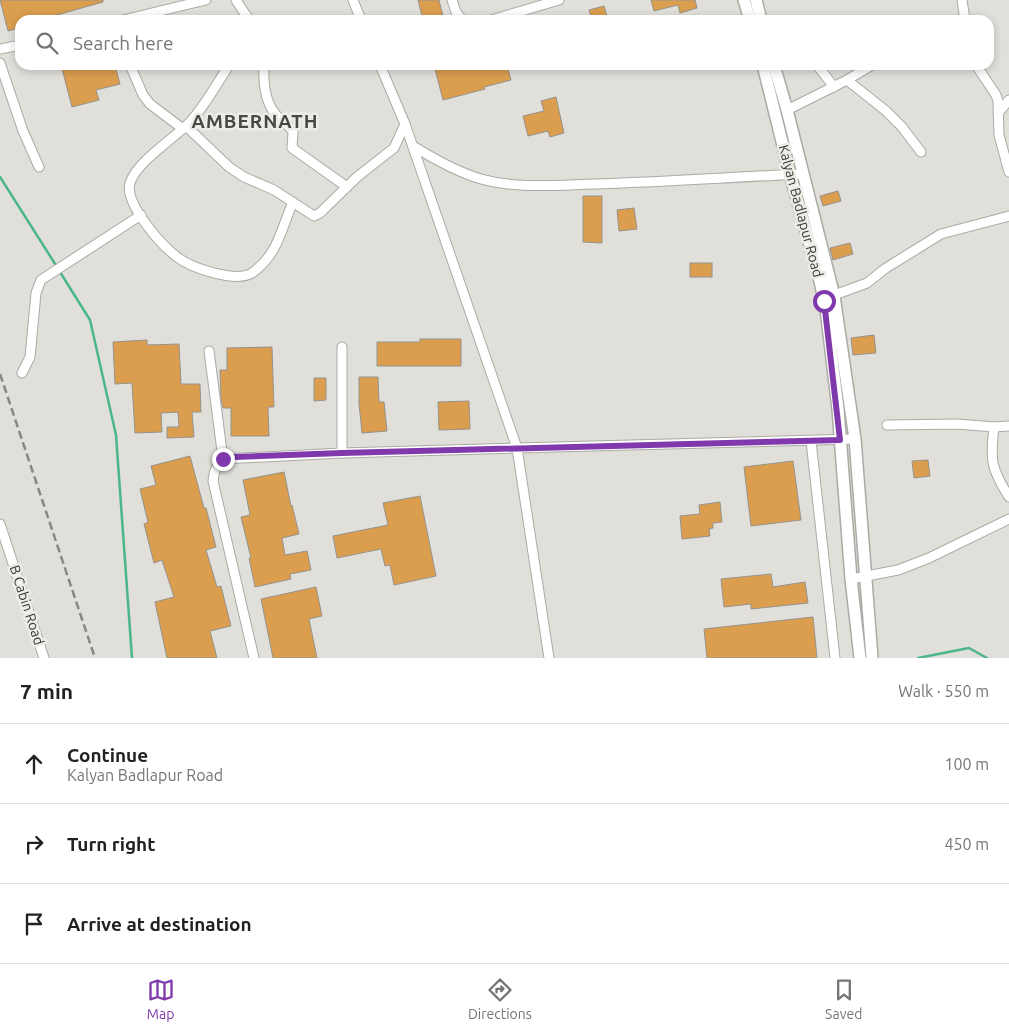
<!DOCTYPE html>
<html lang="en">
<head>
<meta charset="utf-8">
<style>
	body { margin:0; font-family:Ubuntu,sans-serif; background:#f2f2f2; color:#202124 }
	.stop { position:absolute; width:15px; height:15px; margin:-11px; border:4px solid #7f39ac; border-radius:50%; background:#fff }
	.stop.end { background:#7f39ac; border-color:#fff; box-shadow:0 1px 5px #0008 }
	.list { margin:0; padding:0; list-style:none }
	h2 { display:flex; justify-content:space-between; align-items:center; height:65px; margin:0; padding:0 20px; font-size:21px }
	h2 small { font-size:16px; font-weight:400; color:#757577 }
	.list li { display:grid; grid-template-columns:32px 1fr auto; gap:15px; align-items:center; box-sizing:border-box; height:80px; padding:0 20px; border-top:1px solid #e0e0e0 }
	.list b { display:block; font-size:19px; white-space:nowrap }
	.list p { margin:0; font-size:16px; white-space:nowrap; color:#757577 }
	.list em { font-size:16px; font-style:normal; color:#757577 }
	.icon { flex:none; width:28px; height:28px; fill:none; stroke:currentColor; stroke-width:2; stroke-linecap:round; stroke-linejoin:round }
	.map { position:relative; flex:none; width:1009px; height:658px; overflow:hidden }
	.search { position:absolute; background:#fff; box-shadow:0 2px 8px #0003; left:15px; right:15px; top:15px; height:55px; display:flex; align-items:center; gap:12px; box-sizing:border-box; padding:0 18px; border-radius:15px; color:#757577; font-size:19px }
	.sheet { height:305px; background:#fff }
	nav { display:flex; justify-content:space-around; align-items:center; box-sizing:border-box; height:70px; border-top:1px solid #e0e0e0; background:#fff; font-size:14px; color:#757577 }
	nav a { display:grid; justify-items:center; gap:2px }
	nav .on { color:#7f39ac }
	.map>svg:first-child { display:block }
</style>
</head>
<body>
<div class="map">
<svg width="1009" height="658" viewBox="0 0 1009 658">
	<rect width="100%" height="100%" fill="#e0dfd9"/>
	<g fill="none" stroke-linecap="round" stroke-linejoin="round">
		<g stroke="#4ab689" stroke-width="2.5">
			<path d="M0 177 57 267"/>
			<path d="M60 272 90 320 116 435 132 658"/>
			<path d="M918 658 969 648 987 658"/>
		</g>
	</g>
	<g fill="#da9e4e" stroke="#96928d">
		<path d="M0 0H103V2L39 20H20V28L8 31Z"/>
		<path d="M418 0H439L444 20H423Z"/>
		<path d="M651 0H695L697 8 680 13 678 5 654 11Z"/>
		<path d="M604 6 608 20H592L589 10Z"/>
		<path d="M61 65H115L120 84 96 90 99 100 72 107Z"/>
		<path d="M434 65H507L511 80 484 87 485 89 443 100Z"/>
		<path d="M556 97 564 133 550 137 548 131 528 136 523 116 544 111 541 101Z"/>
		<path d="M838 191 841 201 823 206 820 196Z"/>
		<path d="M583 196H602V243L583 242Z"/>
		<path d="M634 208 637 229 619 231 617 210Z"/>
		<path d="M850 243 853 254 833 260 830 248Z"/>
		<rect x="690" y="263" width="22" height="14"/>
		<path d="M874 335 876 353 853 355 851 338Z"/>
		<path d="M420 339H461V366H377V342H420Z"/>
		<path d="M147 340V345L179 344 181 384H200L201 412H192L194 437 167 438V427H179L178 412 161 413 162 432 135 433 132 383 115 384 113 342Z"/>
		<path d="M272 347 274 407H268L269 436H231V408H223L221 399 220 370H227V348Z"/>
		<path d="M359 377H378L379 402H384L387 431 362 433 359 404Z"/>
		<path d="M314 378H326V400L314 401Z"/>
		<path d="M469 401 470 429 439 430 438 402Z"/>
		<path d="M190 456 204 508H206L216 547 206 550 217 587 221 586 231 626 210 631 217 658H167L155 602 174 597 162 560 154 563 144 524 148 522 140 489 156 485 151 466Z"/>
		<path d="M928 460 930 476 914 478 912 461Z"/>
		<path d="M793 461 801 520 751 526 744 467Z"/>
		<path d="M284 472 291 506 292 505 299 534 282 538 285 555 307 551 311 570 290 574 291 579 255 587 249 558H251L241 517 250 515 243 480Z"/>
		<path d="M420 496 436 576 394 585 390 565 385 566 381 549 337 558 333 536 388 525 383 503Z"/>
		<path d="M720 502 722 522 713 523V528L709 529 710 536 682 539 680 516 700 514 699 505Z"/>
		<path d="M771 574 773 587 805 582 808 603 751 609V604L724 607 721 579Z"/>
		<path d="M316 587 322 616 309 619 317 658H273L261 599Z"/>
		<path d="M813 617 817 658H707L704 629Z"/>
	</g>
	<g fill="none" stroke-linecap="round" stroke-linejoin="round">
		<defs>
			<g id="minor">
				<path d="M236 0 249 20"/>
				<path d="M353 0 361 20"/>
				<path d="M452 0 456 12 462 20"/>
				<path d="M962 0 965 20"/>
				<path d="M123 20 206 0"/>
				<path d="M491 20 559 0"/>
				<path d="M0 49 20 45"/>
				<path d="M0 63 23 131 39 167"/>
				<path d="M130 65 143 95 150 104 183 129"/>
				<path d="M229 65C217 84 206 104 191 121 174 139 137 161 130 183 124 203 161 245 177 257 191 268 236 283 252 273 278 255 281 229 293 202"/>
				<path d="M264 65C263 83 265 105 279 118 284 123 290 126 293 132L292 148 347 187"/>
				<path d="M817 65 834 87"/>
				<path d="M976 65 996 95 998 101 999 135 1009 172"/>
				<path d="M847 80 886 111 902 127 921 152"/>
				<path d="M787 110 847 80 872 65"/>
				<path d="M998 113 1009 100"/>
				<path d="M186 126 229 167 244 177 274 190 314 216 320 213 357 177 394 148 405 124"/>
				<path d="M413 146C434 159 457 172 481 179 517 189 557 185 594 184 664 182 733 177 803 174"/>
				<path d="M829 297 867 283 886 268 941 234 1009 216"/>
				<path d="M342 347V453"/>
				<path d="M209 351 223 459"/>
				<path d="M22 373 30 357 36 293 41 280 141 215"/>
				<path d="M887 425 957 424 994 427 1009 426"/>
				<path d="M994 427C990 461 991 468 1009 497"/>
				<path d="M811 441 835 658"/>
				<path d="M0 524 44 658"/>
				<path d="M851 579 898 570 929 558 1009 519"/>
				<path d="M254 658 213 481C214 471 216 466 223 459L342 453 517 448 405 124 380 65"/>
				<path d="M549 658 517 448 855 439"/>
			</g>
			<g id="major">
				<path d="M744 0 750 20"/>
				<path d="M756 0 761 20"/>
				<path d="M763 65 790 174 820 281 826 309 838 409 851 579 860 658"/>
				<path d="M774 65 787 110 834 296 855 439 872 658"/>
			</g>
		</defs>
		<use href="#minor" stroke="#abaaa4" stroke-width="11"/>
		<use href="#major" stroke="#abaaa4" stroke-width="14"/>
		<use href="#minor" stroke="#fff" stroke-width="9"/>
		<use href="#major" stroke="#fff" stroke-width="11"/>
		<path stroke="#888783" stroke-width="2.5" stroke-dasharray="8 4" stroke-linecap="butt" d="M0 374 95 658"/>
	</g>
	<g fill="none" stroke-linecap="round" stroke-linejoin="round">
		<path stroke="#7f39ac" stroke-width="6" d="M223 459 234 457 342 453 840 440 824 301"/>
	</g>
	<g text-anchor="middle" stroke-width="5" stroke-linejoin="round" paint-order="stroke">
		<g font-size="14" fill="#383735" stroke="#edece6">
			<text transform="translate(801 211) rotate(75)" y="5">Kalyan Badlapur Road</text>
			<text transform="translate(27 605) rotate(72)" y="5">B Cabin Road</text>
		</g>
		<g font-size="19" font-weight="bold" letter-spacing="1" fill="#494843" stroke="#edece6">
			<text x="255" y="128">AMBERNATH</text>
		</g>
	</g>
</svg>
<div class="stop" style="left:824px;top:301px"></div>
<div class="stop end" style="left:223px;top:459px"></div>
<div class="search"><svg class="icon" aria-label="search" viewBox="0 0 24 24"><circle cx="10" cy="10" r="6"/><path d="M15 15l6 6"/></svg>Search here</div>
</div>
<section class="sheet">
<h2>7 min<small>Walk · 550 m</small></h2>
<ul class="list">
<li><svg class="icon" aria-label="ahead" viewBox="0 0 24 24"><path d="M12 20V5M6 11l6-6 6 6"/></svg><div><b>Continue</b><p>Kalyan Badlapur Road</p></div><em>100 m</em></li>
<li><svg class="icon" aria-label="right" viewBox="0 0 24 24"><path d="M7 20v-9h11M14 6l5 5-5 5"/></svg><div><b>Turn right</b></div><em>450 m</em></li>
<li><svg class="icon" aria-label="arrive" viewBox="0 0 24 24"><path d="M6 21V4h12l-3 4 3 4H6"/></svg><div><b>Arrive at destination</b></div></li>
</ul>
</section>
<nav>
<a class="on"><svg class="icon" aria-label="map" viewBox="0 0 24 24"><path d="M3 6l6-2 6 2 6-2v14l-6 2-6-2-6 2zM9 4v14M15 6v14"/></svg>Map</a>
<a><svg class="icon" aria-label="directions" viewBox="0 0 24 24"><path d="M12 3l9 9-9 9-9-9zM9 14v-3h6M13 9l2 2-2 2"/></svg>Directions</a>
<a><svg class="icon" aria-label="saved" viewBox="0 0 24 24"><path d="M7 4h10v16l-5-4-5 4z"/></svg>Saved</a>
</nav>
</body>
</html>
